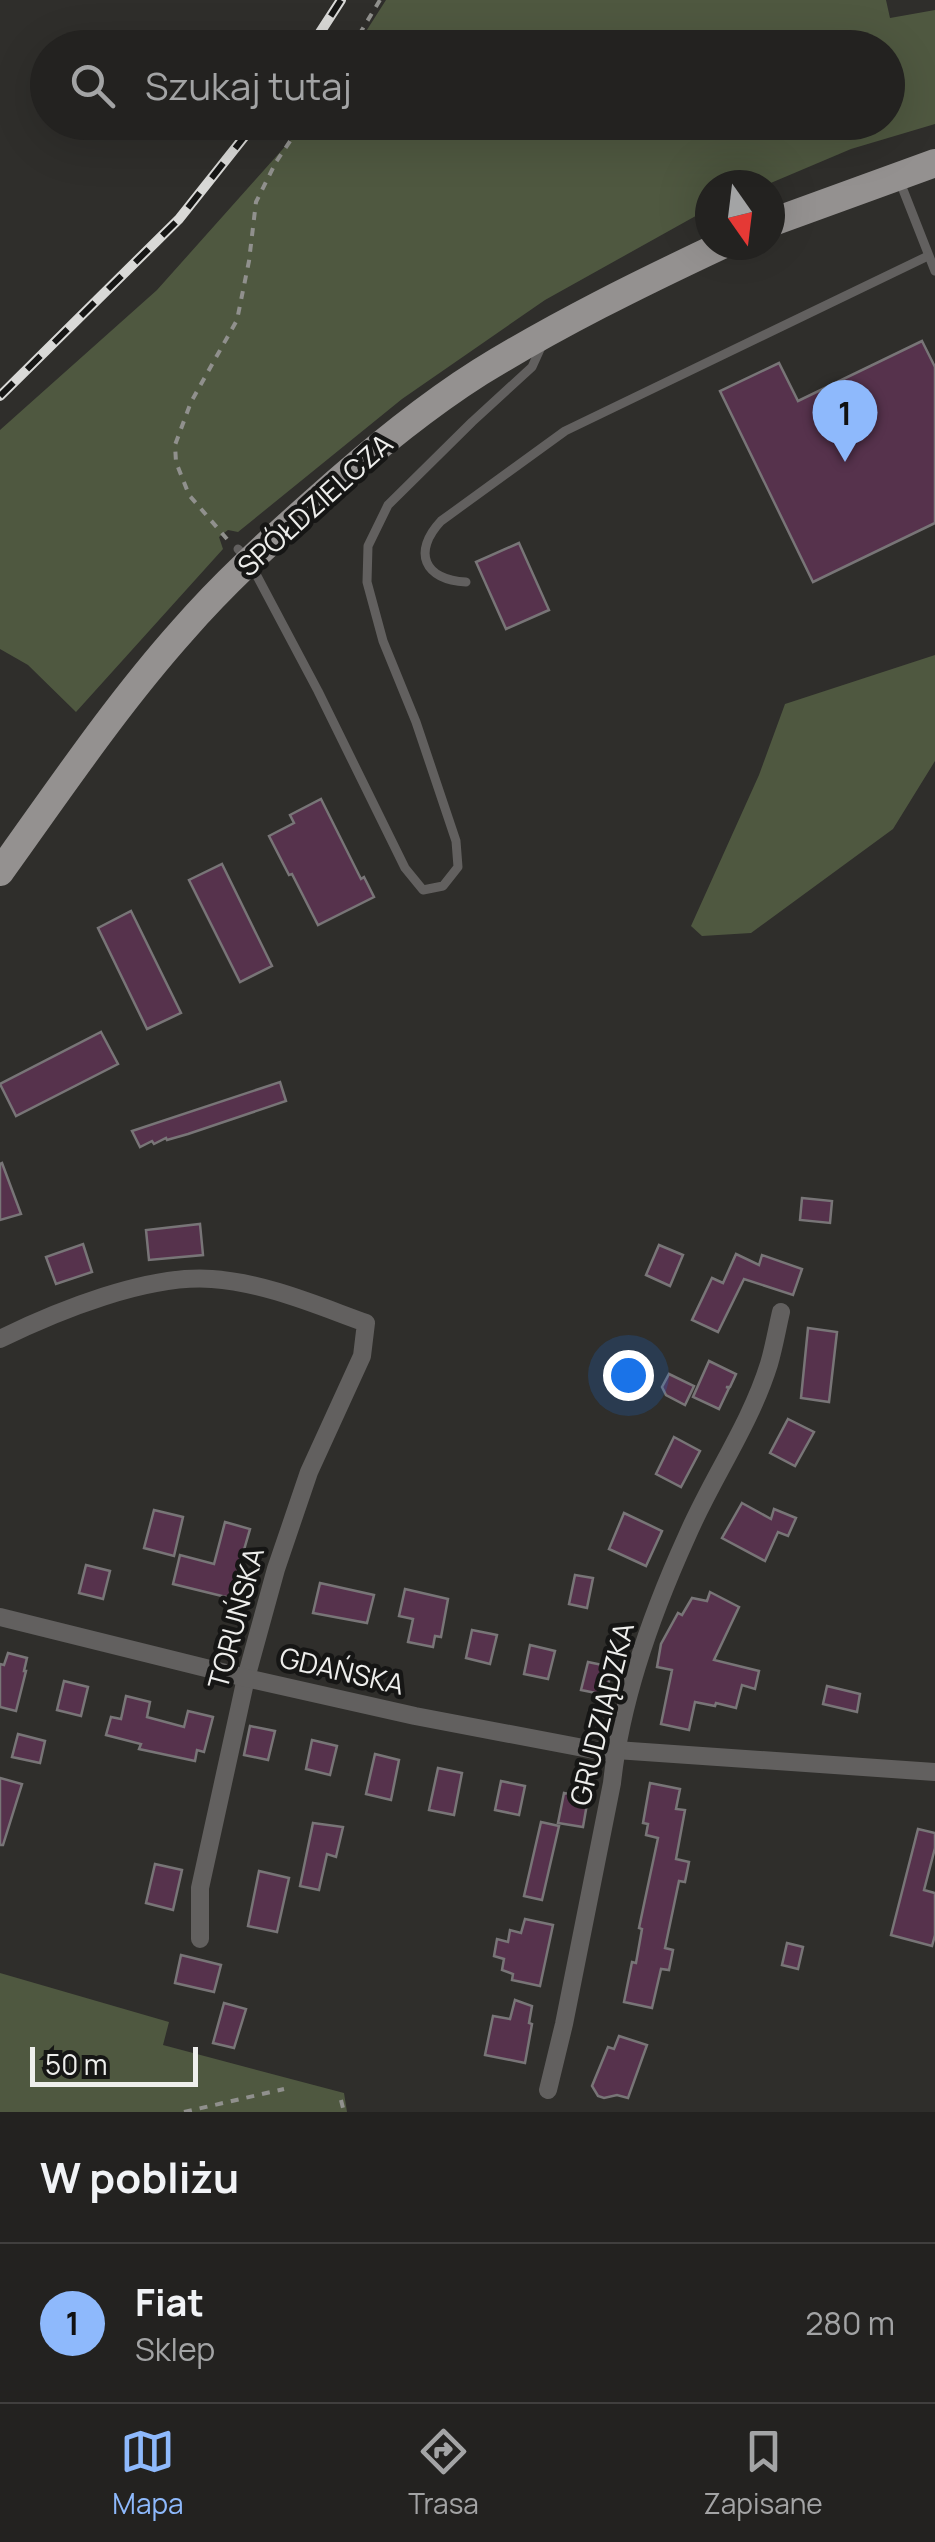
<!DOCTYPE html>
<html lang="pl">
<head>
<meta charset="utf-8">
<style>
	body { margin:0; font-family:Manrope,sans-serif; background:#2b2a29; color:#f1f3f6 }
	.compass { position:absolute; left:695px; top:170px; width:90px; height:90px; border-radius:50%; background:#232220; box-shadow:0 10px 40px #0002; rotate:166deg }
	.scale { position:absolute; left:30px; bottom:25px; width:168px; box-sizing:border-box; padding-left:10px; border:5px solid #eeeeec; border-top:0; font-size:28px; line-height:35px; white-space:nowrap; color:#eeeeec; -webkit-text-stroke:8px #161615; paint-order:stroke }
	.you { position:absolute; left:628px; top:1375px; width:35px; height:35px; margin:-25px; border:8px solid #fff; border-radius:50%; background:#1a73e8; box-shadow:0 0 0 15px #1a73e833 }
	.badge { display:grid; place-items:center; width:65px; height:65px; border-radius:50%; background:#8eb9fc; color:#111; font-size:32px; font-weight:700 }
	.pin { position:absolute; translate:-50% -82px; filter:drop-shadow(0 2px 5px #0008) }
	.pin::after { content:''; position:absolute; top:52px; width:35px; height:30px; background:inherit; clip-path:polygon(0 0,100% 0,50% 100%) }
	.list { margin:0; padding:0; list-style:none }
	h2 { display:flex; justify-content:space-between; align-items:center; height:130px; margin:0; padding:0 40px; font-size:42px }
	h2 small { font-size:32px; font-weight:400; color:#a3a4a5 }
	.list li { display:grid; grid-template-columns:65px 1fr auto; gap:30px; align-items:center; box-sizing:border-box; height:160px; padding:0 40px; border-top:2px solid #403f3e }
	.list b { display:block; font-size:38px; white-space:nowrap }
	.list p { margin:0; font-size:32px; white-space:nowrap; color:#a3a4a5 }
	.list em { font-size:32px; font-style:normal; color:#a3a4a5 }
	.icon { flex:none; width:55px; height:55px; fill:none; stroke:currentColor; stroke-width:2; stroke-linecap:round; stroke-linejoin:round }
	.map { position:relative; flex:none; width:935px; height:2112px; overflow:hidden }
	.search { position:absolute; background:#232220; box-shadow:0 10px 40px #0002; left:30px; right:30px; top:30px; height:110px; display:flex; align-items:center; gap:25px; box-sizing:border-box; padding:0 35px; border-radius:55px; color:#a3a4a5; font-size:38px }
	.sheet { height:290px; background:#232220 }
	nav { display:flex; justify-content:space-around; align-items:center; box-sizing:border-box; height:140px; border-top:2px solid #403f3e; background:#232220; font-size:28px; color:#a3a4a5 }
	nav a { display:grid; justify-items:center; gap:5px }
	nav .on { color:#8eb9fc }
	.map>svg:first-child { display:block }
</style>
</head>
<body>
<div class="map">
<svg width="935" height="2112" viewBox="0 0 935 2112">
	<rect width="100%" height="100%" fill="#2f2e2b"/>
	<g fill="#4f5840">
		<path d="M386 0H886L890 18 935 10V124L851 149 766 185H710V208L545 300 402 399 238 532 228 530 219 537 223 549 76 712 28 665 0 649V430L157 290 306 123 888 122V48L356 47Z"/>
		<path d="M935 655V761L893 829 751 933 702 936 691 926 759 775 785 704Z"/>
		<path d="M0 1973 169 2022 163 2045 344 2093 347 2112H0Z"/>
	</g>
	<g fill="#56324c" stroke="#787577" stroke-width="2.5">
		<path d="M922 341 935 367V523L813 582 720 391 779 363 798 401Z"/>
		<path d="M519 543 549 610 506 629 476 562Z"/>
		<path d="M321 799 361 879 364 877 374 897 318 925 292 874 289 875 269 836 294 823 290 815Z"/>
		<path d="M222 864 272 966 240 982 189 880Z"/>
		<path d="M131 911 181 1013 147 1029 98 928Z"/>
		<path d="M101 1032 118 1064 16 1116 0 1084Z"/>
		<path d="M280 1082 286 1101 188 1134 167 1140 166 1138 154 1144 152 1141 140 1147 132 1131Z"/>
		<path d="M2 1163 21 1214 0 1220V1164Z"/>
		<path d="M802 1198 832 1201 830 1223 800 1220Z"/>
		<path d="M200 1224 203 1255 149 1260 146 1230Z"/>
		<path d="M83 1244 92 1272 56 1284 46 1257Z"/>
		<path d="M659 1245 683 1255 670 1286 646 1275Z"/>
		<path d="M736 1254 759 1265 762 1255 802 1269 793 1295 744 1279 718 1332 692 1320 712 1278 723 1283Z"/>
		<path d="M808 1328 837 1332 829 1402 801 1398Z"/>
		<path d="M709 1361 736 1374 730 1387H726L729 1388 719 1409 693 1397Z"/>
		<path d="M669 1374 694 1386 685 1405 666 1395 662 1387Z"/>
		<path d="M788 1419 814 1432 795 1466 770 1453Z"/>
		<path d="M674 1437 700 1451 681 1487 656 1474Z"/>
		<path d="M742 1503 771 1519 774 1509 796 1518 788 1536 778 1532 765 1561 722 1538Z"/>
		<path d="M154 1510 183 1517 174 1556 144 1548Z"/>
		<path d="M624 1513 662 1531 646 1566 609 1549Z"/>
		<path d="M225 1522 250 1529 230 1598 173 1584 180 1555 214 1564Z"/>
		<path d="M86 1565 110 1571 103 1599 79 1593Z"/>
		<path d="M575 1575 593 1578 587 1608 569 1604Z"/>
		<path d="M320 1583 374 1595 367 1623 313 1613Z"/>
		<path d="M405 1589 448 1599 441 1637 435 1636 433 1647 408 1642 413 1619 399 1616Z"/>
		<path d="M710 1592 739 1607 714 1660 759 1671 755 1689 742 1685 736 1708 716 1703 715 1706 695 1702 689 1730 661 1724 672 1670 657 1667 661 1644 678 1613 682 1615 692 1598 707 1601Z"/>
		<path d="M472 1630 497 1635 490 1664 466 1658Z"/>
		<path d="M530 1645 555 1651 548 1679 524 1674Z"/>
		<path d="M8 1653 27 1658 24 1671H26L16 1711 0 1707V1664L4 1665Z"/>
		<path d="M588 1662 612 1667 606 1695 581 1690Z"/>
		<path d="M64 1681 88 1687 81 1716 57 1710Z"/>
		<path d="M827 1686 860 1694 857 1712 823 1704Z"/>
		<path d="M126 1696 150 1702 147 1717 184 1727 188 1711 213 1717 204 1752 197 1750 195 1761 139 1749 141 1744 106 1735 111 1717 121 1719Z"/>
		<path d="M250 1726 275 1731 268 1760 244 1755Z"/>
		<path d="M18 1734 45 1741 40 1763 12 1757Z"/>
		<path d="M312 1740 337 1746 330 1775 306 1769Z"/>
		<path d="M375 1754 399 1760 391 1800 366 1794Z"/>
		<path d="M438 1768 462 1773 454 1815 429 1810Z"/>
		<path d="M0 1778 22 1784 3 1845H0Z"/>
		<path d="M501 1781 525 1786 519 1815 495 1810Z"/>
		<path d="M650 1783 680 1789 676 1809 685 1810 676 1859 689 1862 685 1882 679 1881 665 1948 673 1950 669 1970 661 1969 652 2008 624 2002 632 1962 636 1963 642 1929 639 1928 658 1838 646 1835 648 1824 643 1823Z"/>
		<path d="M564 1793 588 1798 583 1827 558 1823Z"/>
		<path d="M541 1822 559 1826 542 1900 524 1896Z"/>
		<path d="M313 1823 343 1827 336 1857 327 1854 319 1890 300 1886Z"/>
		<path d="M918 1829 935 1833V1848L924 1890 935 1893V1935L932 1946 891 1935Z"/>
		<path d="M155 1864 182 1870 173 1910 146 1903Z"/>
		<path d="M259 1871 289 1878 277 1932 248 1926Z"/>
		<path d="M525 1919 553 1925 540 1986 512 1980 513 1974 502 1970 504 1959 494 1956 497 1939 508 1942 510 1930 521 1933Z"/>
		<path d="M787 1943 803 1947 798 1969 782 1965Z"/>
		<path d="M181 1955 221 1965 214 1992 175 1983Z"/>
		<path d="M515 2000 532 2006 529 2023 532 2024 525 2063 485 2055 493 2016 510 2019Z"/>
		<path d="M224 2003 246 2009 234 2048 213 2043Z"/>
		<path d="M619 2036 647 2045 628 2098 617 2095 604 2098 598 2096 592 2086 608 2047 614 2049Z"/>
	</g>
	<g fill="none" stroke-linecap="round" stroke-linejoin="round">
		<g stroke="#90908d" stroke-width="4" stroke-dasharray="8 8" stroke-linecap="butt">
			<path d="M351 48 380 0"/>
			<path d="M227 539 189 495 176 462 175 445 191 402 237 320 249 261 256 202 276 162 303 122"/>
			<path d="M341 2100 344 2112"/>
			<path d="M184 2112 284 2089"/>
		</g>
		<g stroke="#62605f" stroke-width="9">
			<path d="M900 182 935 271"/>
			<path d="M238 549 249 561 318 691 405 868 423 890 443 886 458 867 456 841 416 722 383 641 367 582 368 546 388 505 472 422 532 367 542 345"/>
			<path d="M466 582C424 580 412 552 441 521L565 431 928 256"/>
		</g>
		<g stroke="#62605f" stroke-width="18">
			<path d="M0 1339C57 1311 148 1274 212 1279 266 1283 316 1305 366 1323L362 1356 309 1472 276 1569 246 1678 200 1888V1939"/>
			<path d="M0 1617 246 1678 415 1716 615 1754"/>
			<path d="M616 1750 935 1772"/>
			<path d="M548 2090 564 2024 612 1783C621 1698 652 1613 687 1536 712 1478 750 1425 769 1364 774 1347 777 1329 781 1312"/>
		</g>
		<g stroke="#949190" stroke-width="28">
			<path d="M770 223 935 163"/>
			<path d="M0 872C59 790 116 705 183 630 223 584 268 543 313 503 365 456 420 410 480 372 558 324 639 284 722 245"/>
		</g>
		<defs>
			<g id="rail">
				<path d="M310 48 341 0"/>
				<path d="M0 396 179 219 256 122"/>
			</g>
		</defs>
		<use href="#rail" stroke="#d9d9d7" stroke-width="10"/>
		<use href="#rail" stroke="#161615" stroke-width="6" stroke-dasharray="19" stroke-linecap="butt"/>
	</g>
	<g text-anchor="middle" stroke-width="9" stroke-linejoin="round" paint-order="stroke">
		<g font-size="28" fill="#eeeeec" stroke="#161615">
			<text transform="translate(315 505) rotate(-42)" y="10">SPÓŁDZIELCZA</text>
			<text transform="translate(236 1618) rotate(-75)" y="10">TORUŃSKA</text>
			<text transform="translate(342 1671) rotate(13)" y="10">GDAŃSKA</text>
			<text transform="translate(602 1714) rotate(-76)" y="10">GRUDZIĄDZKA</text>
		</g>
	</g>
</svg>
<svg class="compass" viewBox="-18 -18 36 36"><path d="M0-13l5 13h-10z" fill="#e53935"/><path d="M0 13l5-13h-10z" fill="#a3a4a5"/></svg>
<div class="scale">50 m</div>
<div class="you"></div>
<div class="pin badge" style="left:845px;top:462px">1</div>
<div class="search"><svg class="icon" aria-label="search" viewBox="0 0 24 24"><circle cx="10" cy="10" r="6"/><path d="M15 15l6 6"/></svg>Szukaj tutaj</div>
</div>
<section class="sheet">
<h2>W pobliżu<small></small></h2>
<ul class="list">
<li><span class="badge">1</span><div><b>Fiat</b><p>Sklep</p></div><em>280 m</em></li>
</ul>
</section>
<nav>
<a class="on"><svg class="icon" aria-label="map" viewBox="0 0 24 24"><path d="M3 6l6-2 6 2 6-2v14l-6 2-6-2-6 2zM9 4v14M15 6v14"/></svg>Mapa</a>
<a><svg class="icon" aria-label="directions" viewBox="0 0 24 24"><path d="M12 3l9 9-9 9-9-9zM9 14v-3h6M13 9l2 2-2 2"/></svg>Trasa</a>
<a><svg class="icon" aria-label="saved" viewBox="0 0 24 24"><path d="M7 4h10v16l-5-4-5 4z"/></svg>Zapisane</a>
</nav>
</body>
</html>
